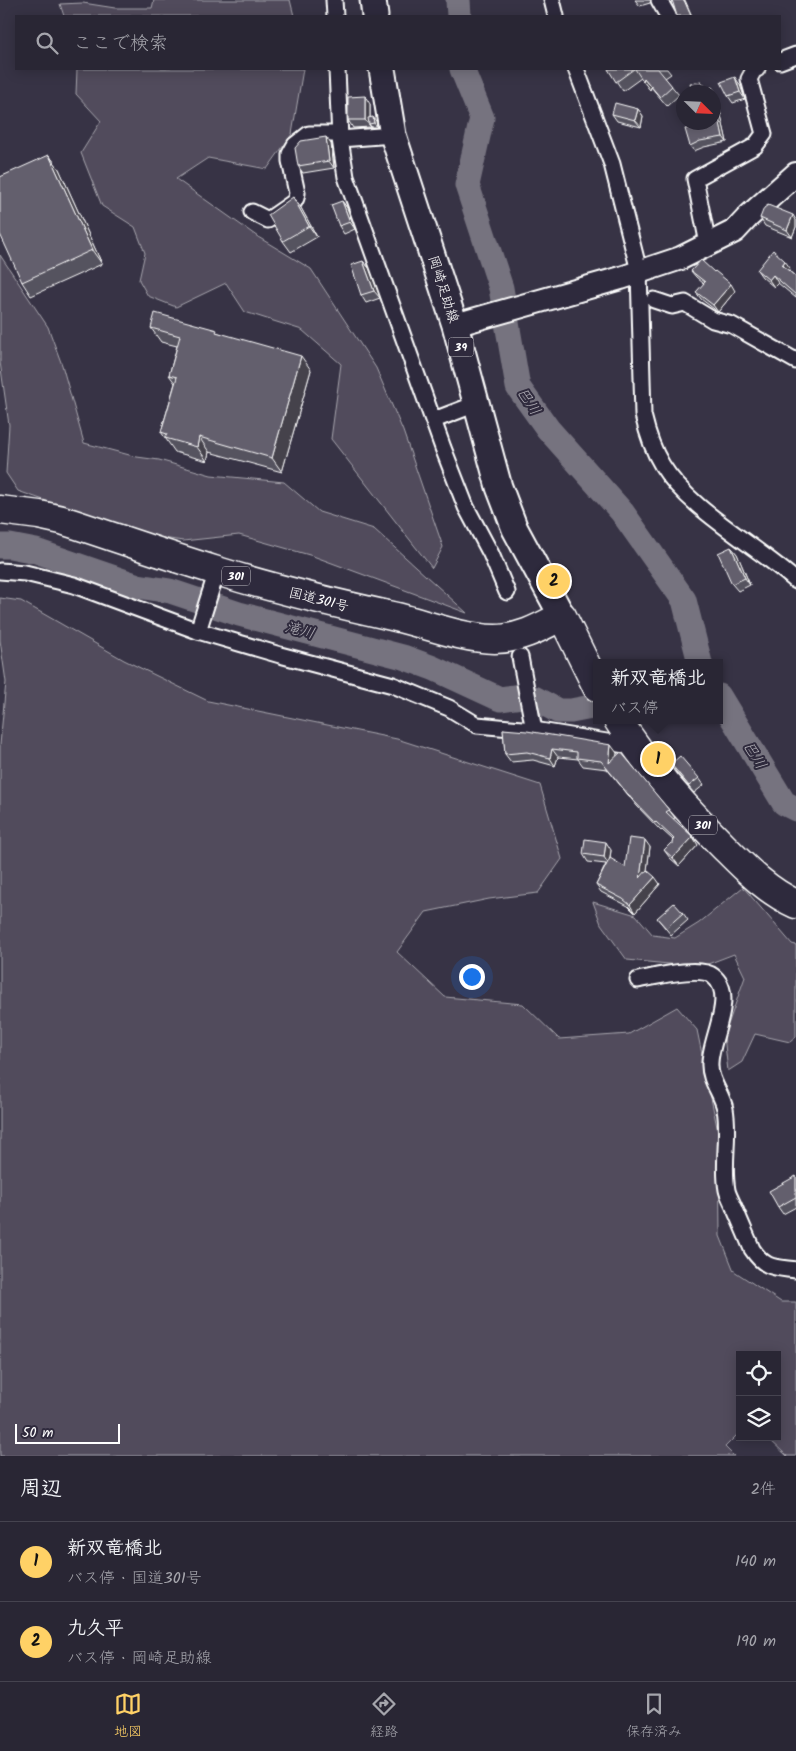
<!DOCTYPE html>
<html lang="ja">
<head>
<meta charset="utf-8">
<style>
	body { margin:0; font-family:Kalam,"Klee One",sans-serif; background:#312e3c; color:#f1f3f6 }
	.controls { position:absolute; right:15px; bottom:15px; display:grid; overflow:hidden; border-radius:0px; box-shadow:0 2px 12px #0003 }
	.controls button { width:45px; height:45px; display:grid; place-items:center; padding:0; border:0; border-bottom:1px solid #45434f; background:#292634; color:#f1f3f6; font:25px sans-serif }
	.compass { position:absolute; left:676px; top:85px; width:45px; height:45px; border-radius:50%; background:#292634; box-shadow:0 2px 12px #0003; rotate:114deg }
	.scale { position:absolute; left:15px; bottom:12px; width:105px; box-sizing:border-box; padding-left:5px; border:2px solid #fff; border-top:0; font-size:14px; line-height:18px; white-space:nowrap; color:#fff; -webkit-text-stroke:4px #2f2a3d; paint-order:stroke }
	.you { position:absolute; left:471px; top:976px; width:18px; height:18px; margin:-12px; border:4px solid #fff; border-radius:50%; background:#1a73e8; box-shadow:0 0 0 8px #1a73e833 }
	.badge { display:grid; place-items:center; width:32px; height:32px; border-radius:50%; background:#ffd166; color:#111; font-size:16px; font-weight:700 }
	.pin { position:absolute; translate:-50% -50%; border:2px solid #fff; box-shadow:0 1px 5px #0006 }
	.popup { position:absolute; left:593px; top:659px; width:130px; height:65px; box-sizing:border-box; display:grid; place-content:center; border-radius:0px; background:#292634; filter:drop-shadow(0 1px 4px #0005); font-size:16px; white-space:nowrap; color:#a5a5ac }
	.popup b { font-size:19px; color:#f1f3f6 }
	.popup::after { content:''; position:absolute; left:50%; top:100%; margin-left:-10px; border:10px solid transparent; border-top-color:#292634 }
	.list { margin:0; padding:0; list-style:none }
	h2 { display:flex; justify-content:space-between; align-items:center; height:65px; margin:0; padding:0 20px; font-size:21px }
	h2 small { font-size:16px; font-weight:400; color:#a5a5ac }
	.list li { display:grid; grid-template-columns:32px 1fr auto; gap:15px; align-items:center; box-sizing:border-box; height:80px; padding:0 20px; border-top:1px solid #45434f }
	.list b { display:block; font-size:19px; white-space:nowrap }
	.list p { margin:0; font-size:16px; white-space:nowrap; color:#a5a5ac }
	.list em { font-size:16px; font-style:normal; color:#a5a5ac }
	.icon { flex:none; width:28px; height:28px; fill:none; stroke:currentColor; stroke-width:2; stroke-linecap:round; stroke-linejoin:round }
	.map { position:relative; flex:none; width:796px; height:1456px; overflow:hidden }
	.search { position:absolute; background:#292634; box-shadow:0 2px 12px #0003; left:15px; right:15px; top:15px; height:55px; display:flex; align-items:center; gap:12px; box-sizing:border-box; padding:0 18px; border-radius:0px; color:#a5a5ac; font-size:19px }
	.sheet { height:225px; background:#292634 }
	nav { display:flex; justify-content:space-around; align-items:center; box-sizing:border-box; height:70px; border-top:1px solid #45434f; background:#292634; font-size:14px; color:#a5a5ac }
	nav a { display:grid; justify-items:center; gap:2px }
	nav .on { color:#ffd166 }
	.map>svg:first-child { display:block }
</style>
</head>
<body>
<div class="map">
<svg width="796" height="1456" viewBox="0 0 796 1456">
	<rect width="100%" height="100%" fill="#373345"/>
	<filter id="ink" filterUnits="userSpaceOnUse"><feTurbulence type="fractalNoise" baseFrequency=".02" numOctaves="2"/><feDisplacementMap in="SourceGraphic" scale="10" xChannelSelector="R" yChannelSelector="G"/><feConvolveMatrix kernelMatrix="1 2 1 2 8 2 1 2 1" color-interpolation-filters="sRGB"/></filter>
	<g filter="url(#ink)">
		<g fill="#514c5c" stroke="#a8a6ae">
			<path d="M154 0H290L294 16H64L60 4 83 3 115 8H152Z"/>
			<path d="M77 69H303L292 134 267 169 208 158 176 179 258 237 311 269 376 368 403 431 443 547 432 568 331 439 341 364 302 330 245 312 226 283 176 307 148 296 139 280 145 253 135 227 102 206 81 153 101 121 76 94Z"/>
			<path d="M0 255 48 327 62 365 84 443 137 457 159 460 211 475 284 482 319 512 374 529 467 613 313 556 239 535 183 541 143 535 18 491 6 473 9 425 0 362Z"/>
			<path d="M0 598 21 601 124 660 208 701 397 739 540 785 562 859 538 893 489 899 426 912 397 952 445 997 523 1004 559 1039 629 1034 677 1007 697 1030 719 1137 720 1236 734 1271 781 1302H796V1456H787L767 1437H777V1355H740V1432L725 1447 734 1456H0V745L6 682 0 640Z"/>
			<path d="M743 887 792 944 796 945V1037L790 1042 755 1034 742 1062 728 1071 724 1036 745 977 734 954 700 967 627 960 601 924 593 902 636 915 653 935 675 938 699 923Z"/>
		</g>
		<g fill="none" stroke-linecap="round" stroke-linejoin="round">
			<g stroke="#76737f" stroke-width="25">
				<path d="M458 0 459 16"/>
				<path d="M462 69 482 118 467 185 501 288 518 387 548 429 622 512 684 600 700 663"/>
				<path d="M0 546H10L36 551 138 586 170 591 239 614 403 657 433 668 500 699 522 696 534 698 558 711H571L597 706"/>
				<path d="M719 696 784 803 796 809"/>
			</g>
			<defs>
				<g id="street">
					<path d="M334 0 335 16"/>
					<path d="M552 0 556 16"/>
					<path d="M659 0 668 16"/>
					<path d="M780 61 796 55"/>
					<path d="M337 69 340 139 346 177 443 448 466 507 491 554 507 592"/>
					<path d="M576 69 612 164 639 271 643 415C647 432 652 449 662 465 689 510 756 545 796 581"/>
					<path d="M340 139 393 135"/>
					<path d="M252 212 268 220 294 202 296 198 297 193 290 161V154L295 145 309 134H340"/>
					<path d="M708 244 695 179 755 146 764 134 749 79 754 70 757 69"/>
					<path d="M654 300 672 306 685 303 713 320 732 325 796 361"/>
					<path d="M434 420 476 404"/>
					<path d="M0 571 25 573 74 585 198 631 280 655 393 685 449 708 477 725 534 730 637 747"/>
					<path d="M198 631 217 571"/>
					<path d="M520 657 534 730"/>
					<path d="M638 980C654 977 700 965 713 976 737 994 710 1039 710 1063 709 1081 722 1093 725 1109 730 1136 722 1163 727 1190 728 1195 732 1202 734 1207 740 1221 746 1235 752 1249 765 1269 774 1267 796 1270"/>
				</g>
				<path id="secondary" d="M455 325 621 278 681 258 735 231 749 216 796 174"/>
				<g id="primary">
					<path d="M373 0 375 16"/>
					<path d="M382 69 393 135 455 325 499 487 515 529 562 616"/>
				</g>
				<g id="highway">
					<path d="M0 510 39 515 62 520C114 537 165 555 217 571 275 589 333 603 392 616 427 624 459 638 495 639 520 639 541 627 562 616L597 687"/>
					<path d="M618 720C648 767 685 808 724 847 746 869 767 891 796 904"/>
				</g>
			</defs>
			<use href="#street" stroke="#fff" stroke-width="19"/>
			<use href="#secondary" stroke="#fff" stroke-width="26"/>
			<use href="#primary" stroke="#fff" stroke-width="29"/>
			<use href="#highway" stroke="#fff" stroke-width="31"/>
			<use href="#street" stroke="#2f2a3d" stroke-width="15"/>
			<use href="#secondary" stroke="#2f2a3d" stroke-width="22"/>
			<use href="#primary" stroke="#2f2a3d" stroke-width="25"/>
			<use href="#highway" stroke="#2f2a3d" stroke-width="28"/>
		</g>
		<g fill="#55525e" stroke="#fff">
			<path d="M635 0H651L650 3 640 6Z"/>
			<path d="M608 69H667L671 74 665 78 679 95 667 106 651 87 650 90 641 78 623 91Z"/>
			<path d="M740 85 745 99 733 103 728 96Z"/>
			<path d="M706 87V89L716 93 727 142 704 147 694 151 690 146 698 126 692 92Z"/>
			<path d="M370 104V117L376 121 377 127H372L370 126 371 127 353 128 348 120Z"/>
			<path d="M638 109 643 116 641 127 617 121 612 114Z"/>
			<path d="M326 137 331 144 334 168 303 173 298 166Z"/>
			<path d="M49 155 59 169 102 264 31 296 22 282Z"/>
			<path d="M342 201 347 208 355 229 344 234 339 226Z"/>
			<path d="M301 208 317 237 291 252 283 241Z"/>
			<path d="M760 218 796 220V227L792 237 765 226Z"/>
			<path d="M363 261 369 268 380 298 366 303 361 295Z"/>
			<path d="M790 268 788 270 796 277V298L778 283 774 287 762 277 757 270Z"/>
			<path d="M691 271 735 291 718 312 701 299 696 292 704 284 696 277Z"/>
			<path d="M151 328 219 333 311 370 282 472 209 452 207 461 175 452 161 432 175 383 169 375 177 346 161 342Z"/>
			<path d="M731 547 737 554 750 585 738 591 732 584Z"/>
			<path d="M503 729 617 753 616 756 669 810 675 818 673 819 698 845 679 866 670 858 664 850 673 843V840L662 830 661 831 637 806 607 769 583 766 578 759 558 757 555 766 533 760 511 762 505 754Z"/>
			<path d="M671 764 699 778 704 785 694 793 676 772Z"/>
			<path d="M650 847 647 870 660 884 635 913 628 906 601 892 596 885 606 864 588 862 583 854 611 850 610 859 625 867Z"/>
			<path d="M683 913 688 920 671 935 657 918Z"/>
			<path d="M796 1176V1207L783 1214 778 1207Z"/>
		</g>
		<g fill="#45424c" stroke="#fff">
			<path d="M684 0H685L692 16H691Z"/>
			<path d="M735 77 740 85 745 99 740 92Z"/>
			<path d="M644 78 651 87 650 90 643 81Z"/>
			<path d="M701 81 706 87 707 92 703 90Z"/>
			<path d="M712 87 716 93 727 142 723 137Z"/>
			<path d="M365 96 370 104V123L369 124 371 127 365 120Z"/>
			<path d="M638 109 643 116 641 127 635 120Z"/>
			<path d="M373 117 376 121 377 127 374 123Z"/>
			<path d="M326 137 331 144 334 168 329 161Z"/>
			<path d="M49 155 59 169 102 264 92 250Z"/>
			<path d="M293 197 301 208 317 237 309 226Z"/>
			<path d="M342 201 347 208 355 229 350 222Z"/>
			<path d="M793 215 796 220V227L792 237 787 230Z"/>
			<path d="M363 261 369 268 380 298 374 291Z"/>
			<path d="M785 261 790 268 787 272 782 265Z"/>
			<path d="M773 275 778 283 774 287 769 280Z"/>
			<path d="M731 284 735 291 718 312 713 305Z"/>
			<path d="M301 356 311 370 282 472 272 458Z"/>
			<path d="M199 437 209 452 207 461 197 447Z"/>
			<path d="M731 547 737 554 750 585 745 578Z"/>
			<path d="M611 745 617 753 615 771 609 763Z"/>
			<path d="M552 749 558 757 555 766 550 758Z"/>
			<path d="M693 837 698 845 679 866 673 858Z"/>
			<path d="M645 840 650 847 645 886 640 878Z"/>
			<path d="M606 842 611 850 609 865 604 857Z"/>
			<path d="M655 877 660 884 635 913 630 905Z"/>
		</g>
		<g fill="#635f6d" stroke="#fff">
			<path d="M672 0H684L691 16H677Z"/>
			<path d="M608 69H634L616 82Z"/>
			<path d="M635 69H658L672 86 660 97 644 78 643 81Z"/>
			<path d="M735 77 740 92 728 96 721 82Z"/>
			<path d="M701 81 703 90 712 87 713 92H692L690 83Z"/>
			<path d="M714 94 723 137 700 141 690 146 685 129 698 126V122H714Z"/>
			<path d="M365 96V120H348V97Z"/>
			<path d="M615 103 638 109 635 120 612 114Z"/>
			<path d="M373 117 374 123 369 124 368 118Z"/>
			<path d="M326 137 329 161 298 166 295 148 301 141Z"/>
			<path d="M49 155 92 250 22 282 0 234V177Z"/>
			<path d="M293 197 309 226 283 241 268 215Z"/>
			<path d="M342 201 350 222 339 226 331 205Z"/>
			<path d="M768 205 793 215 787 230 760 218 764 208Z"/>
			<path d="M773 250 785 261 782 265 796 277V295L773 275 769 280 757 270Z"/>
			<path d="M701 260 714 272 715 271 731 284 713 305 696 292 705 282 691 271Z"/>
			<path d="M363 261 374 291 361 295 351 265Z"/>
			<path d="M155 313 217 330 216 332 301 356 272 458 199 437 197 447 165 438 167 434 161 432 177 377 169 375 180 336 151 328Z"/>
			<path d="M731 547 745 578 732 584 718 553Z"/>
			<path d="M503 729 527 731 611 745 609 763 621 752 669 810 666 812 693 837 673 858 664 850 671 843H674L672 841 674 839 656 822 655 823 631 798 601 761 577 758V752L552 749 550 758 527 752 505 754Z"/>
			<path d="M680 756 699 778 689 786 671 764Z"/>
			<path d="M629 838 645 840 640 878 647 870 655 877 630 905 623 899 596 885 610 858 625 867Z"/>
			<path d="M585 839 606 842 604 857 583 854Z"/>
			<path d="M674 903 683 913 666 928 657 918Z"/>
			<path d="M796 1176V1197L778 1207 769 1191Z"/>
		</g>
	</g>
	<g text-anchor="middle" stroke-width="4" stroke-linejoin="round" paint-order="stroke">
		<g fill="#2f2a3d" stroke="#c1bfc5" stroke-width="1">
			<rect x="448.5" y="337.5" width="25" height="19" rx="4"/>
			<rect x="222" y="566.5" width="28" height="19" rx="4"/>
			<rect x="689" y="815.5" width="28" height="19" rx="4"/>
		</g>
		<g font-size="12" font-weight="bold" fill="#fff">
			<text x="461" y="351">39</text>
			<text x="236" y="580">301</text>
			<text x="703" y="829">301</text>
		</g>
		<g font-size="14" fill="#fff" stroke="#2f2a3d">
			<text transform="translate(444 289) rotate(72)" y="5">岡崎足助線</text>
			<text transform="translate(319 599) rotate(14)" y="5">国道301号</text>
		</g>
		<g font-size="15" font-style="italic" fill="#b4b2b9" stroke="#2f2a3d">
			<text transform="translate(529 401) rotate(57)" y="5">巴川</text>
			<text transform="translate(300 630) rotate(15)" y="5">滝川</text>
			<text transform="translate(755 755) rotate(59)" y="5">巴川</text>
		</g>
	</g>
</svg>
<div class="controls">
<button><svg class="icon" aria-label="locate" viewBox="0 0 24 24"><circle cx="12" cy="12" r="6"/><path d="M12 2v4M12 18v4M2 12h4M18 12h4"/></svg></button>
<button><svg class="icon" aria-label="layers" viewBox="0 0 24 24"><path d="M12 4l9 5-9 5-9-5zM3 14l9 5 9-5"/></svg></button>
</div>
<svg class="compass" viewBox="-18 -18 36 36"><path d="M0-13l5 13h-10z" fill="#e53935"/><path d="M0 13l5-13h-10z" fill="#a5a5ac"/></svg>
<div class="scale">50 m</div>
<div class="you"></div>
<div class="pin badge" style="left:658px;top:759px">1</div>
<div class="popup"><b>新双竜橋北</b>バス停</div>
<div class="pin badge" style="left:554px;top:581px">2</div>
<div class="search"><svg class="icon" aria-label="search" viewBox="0 0 24 24"><circle cx="10" cy="10" r="6"/><path d="M15 15l6 6"/></svg>ここで検索</div>
</div>
<section class="sheet">
<h2>周辺<small>2件</small></h2>
<ul class="list">
<li><span class="badge">1</span><div><b>新双竜橋北</b><p>バス停 · 国道301号</p></div><em>140 m</em></li>
<li><span class="badge">2</span><div><b>九久平</b><p>バス停 · 岡崎足助線</p></div><em>190 m</em></li>
</ul>
</section>
<nav>
<a class="on"><svg class="icon" aria-label="map" viewBox="0 0 24 24"><path d="M3 6l6-2 6 2 6-2v14l-6 2-6-2-6 2zM9 4v14M15 6v14"/></svg>地図</a>
<a><svg class="icon" aria-label="directions" viewBox="0 0 24 24"><path d="M12 3l9 9-9 9-9-9zM9 14v-3h6M13 9l2 2-2 2"/></svg>経路</a>
<a><svg class="icon" aria-label="saved" viewBox="0 0 24 24"><path d="M7 4h10v16l-5-4-5 4z"/></svg>保存済み</a>
</nav>
</body>
</html>
